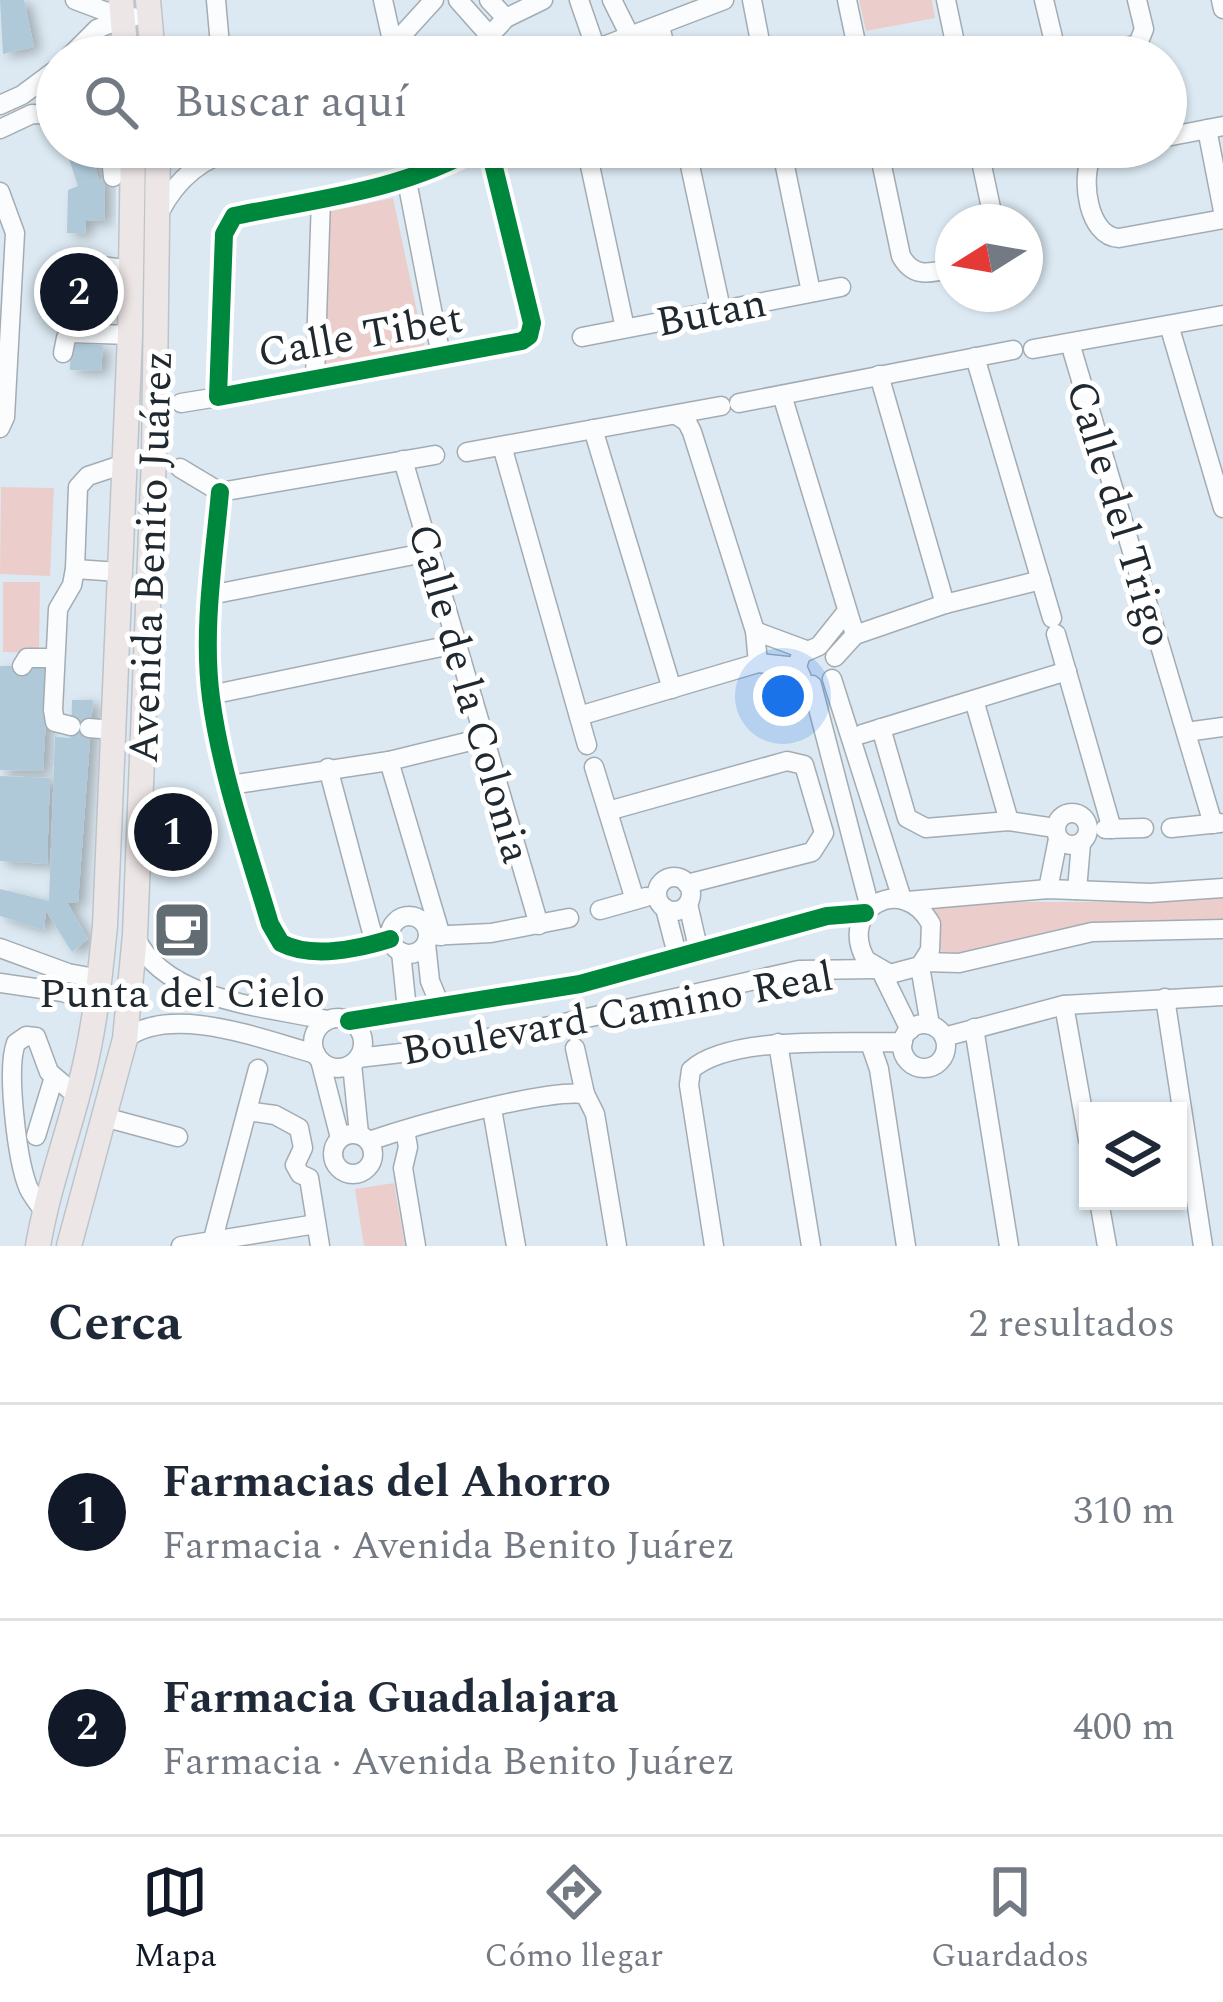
<!DOCTYPE html>
<html lang="es">
<head>
<meta charset="utf-8">
<style>
	body { margin:0; font-family:Spectral,serif; background:#f6f6f7; color:#1f2937 }
	.controls { position:absolute; right:36px; bottom:36px; display:grid; overflow:hidden; border-radius:0px; box-shadow:0 3px 9px #0004 }
	.controls button { width:108px; height:108px; display:grid; place-items:center; padding:0; border:0; border-bottom:3px solid #e0e1e3; background:#fff; color:#1f2937; font:60px sans-serif }
	.compass { position:absolute; left:935px; top:204px; width:108px; height:108px; border-radius:50%; background:#fff; box-shadow:0 3px 9px #0004; rotate:259deg }
	.you { position:absolute; left:783px; top:696px; width:42px; height:42px; margin:-30px; border:9px solid #fff; border-radius:50%; background:#1a73e8; box-shadow:0 0 0 18px #1a73e833 }
	.badge { display:grid; place-items:center; width:78px; height:78px; border-radius:50%; background:#111827; color:#fff; font-size:39px; font-weight:700 }
	.pin { position:absolute; translate:-50% -50%; border:6px solid #fff; box-shadow:0 3px 12px #0006 }
	.list { margin:0; padding:0; list-style:none }
	h2 { display:flex; justify-content:space-between; align-items:center; height:156px; margin:0; padding:0 48px; font-size:51px }
	h2 small { font-size:39px; font-weight:400; color:#747a83 }
	.list li { display:grid; grid-template-columns:78px 1fr auto; gap:36px; align-items:center; box-sizing:border-box; height:216px; padding:0 48px; border-top:3px solid #e0e1e3 }
	.list b { display:block; font-size:45px; white-space:nowrap }
	.list p { margin:0; font-size:39px; white-space:nowrap; color:#747a83 }
	.list em { font-size:39px; font-style:normal; color:#747a83 }
	.icon { flex:none; width:66px; height:66px; fill:none; stroke:currentColor; stroke-width:2; stroke-linecap:round; stroke-linejoin:round }
	.map { position:relative; flex:none; width:1223px; height:1246px; overflow:hidden }
	.search { position:absolute; background:#fff; box-shadow:0 3px 9px #0004; left:36px; right:36px; top:36px; height:132px; display:flex; align-items:center; gap:30px; box-sizing:border-box; padding:0 42px; border-radius:66px; color:#747a83; font-size:45px }
	.sheet { height:588px; background:#fff }
	nav { display:flex; justify-content:space-around; align-items:center; box-sizing:border-box; height:168px; border-top:3px solid #e0e1e3; background:#fff; font-size:33px; color:#747a83 }
	nav a { display:grid; justify-items:center; gap:6px }
	nav .on { color:#111827 }
	.map>svg:first-child { display:block }
</style>
</head>
<body>
<div class="map">
<svg width="1223" height="1246" viewBox="0 0 1223 1246">
	<defs>
		<filter id="shadow"><feDropShadow dx="7" dy="4" stdDeviation="6" flood-color="#0004"/></filter>
	</defs>
	<rect width="100%" height="100%" fill="#dce9f2"/>
	<g fill="#ebcecc">
		<path d="M859 0H932L935 18 866 31Z"/>
		<path d="M393 198 425 349 324 368 327 212Z"/>
		<path d="M1 487 54 488 50 576 0 574Z"/>
		<path d="M3 582H40L39 653 3 652Z"/>
		<path d="M1223 897V920L1083 924 943 959 930 905 956 902H1168Z"/>
		<path d="M394 1183 405 1246H364L355 1189Z"/>
	</g>
	<g fill="#afc9d8" filter="url(#shadow)">
		<path d="M0 0H24L34 47 3 54Z"/>
		<path d="M90 149 99 180 105 177 104 221 86 220 85 234 67 233 68 190 78 186 68 156Z"/>
		<path d="M61 273 98 274 96 311 60 310Z"/>
		<path d="M71 343 103 345 101 371 70 370Z"/>
		<path d="M0 666H49L43 771 0 770Z"/>
		<path d="M72 700H93L78 903 67 902 88 939 72 952 46 911 44 930 0 916V889L49 901 55 737 71 738Z"/>
		<path d="M0 776 50 778 47 864 0 861Z"/>
	</g>
	<g fill="none" stroke-linecap="round" stroke-linejoin="round">
		<defs>
			<g id="minor">
				<path d="M75 0 123 18 133 17"/>
				<path d="M216 0 221 57"/>
				<path d="M383 0 393 45"/>
				<path d="M458 0 490 36"/>
				<path d="M489 0 506 18"/>
				<path d="M579 0 596 49"/>
				<path d="M612 0 630 36"/>
				<path d="M752 0 763 57"/>
				<path d="M847 0 859 57"/>
				<path d="M946 0 958 57"/>
				<path d="M1044 0 1055 46 1074 57"/>
				<path d="M1221 0 1223 9"/>
				<path d="M660 25 667 57"/>
				<path d="M69 57 97 29 123 18"/>
				<path d="M375 57 393 45 434 0"/>
				<path d="M470 57 506 18 543 0"/>
				<path d="M575 57 724 0"/>
				<path d="M1088 57 1138 44 1144 29 1137 0"/>
				<path d="M0 105 22 95 57 69"/>
				<path d="M0 129 32 114 57 115"/>
				<path d="M1207 129 1223 211"/>
				<path d="M1166 137 1223 126"/>
				<path d="M110 147 113 177"/>
				<path d="M478 147C404 190 318 199 234 216L224 234 218 397 522 341 529 336 532 323 489 147"/>
				<path d="M586 147 625 328"/>
				<path d="M686 147 721 309"/>
				<path d="M781 147 811 292"/>
				<path d="M878 147 901 256C914 279 930 273 953 268"/>
				<path d="M978 147 994 222"/>
				<path d="M1065 147 1088 163"/>
				<path d="M1117 147 1092 156C1080 178 1088 237 1119 238L1223 219"/>
				<path d="M407 181 441 356"/>
				<path d="M0 192 15 233 5 417 0 428"/>
				<path d="M159 213C178 177 202 158 241 147"/>
				<path d="M65 261 131 270"/>
				<path d="M1169 325 1223 508"/>
				<path d="M582 337 841 287"/>
				<path d="M1070 343 1213 824"/>
				<path d="M1033 349 1223 315"/>
				<path d="M63 353 66 338 71 333 130 335"/>
				<path d="M975 357 1052 618"/>
				<path d="M879 375 945 604"/>
				<path d="M315 378 321 199"/>
				<path d="M782 395 855 635"/>
				<path d="M181 403 218 397"/>
				<path d="M739 403 1013 350"/>
				<path d="M676 415 687 422 692 432 755 631 758 663"/>
				<path d="M593 429 672 689"/>
				<path d="M502 446 587 745"/>
				<path d="M467 452 721 406"/>
				<path d="M403 460 539 925"/>
				<path d="M180 468 220 492"/>
				<path d="M220 492C214 559 202 630 211 698 221 774 248 850 270 924L281 943C312 959 358 949 390 939"/>
				<path d="M220 492 435 455"/>
				<path d="M75 569 119 572"/>
				<path d="M210 595 429 552"/>
				<path d="M755 631 806 650"/>
				<path d="M1056 634 1112 829"/>
				<path d="M835 657 855 635 945 604 1041 580"/>
				<path d="M22 666 27 658H55"/>
				<path d="M802 678 797 667 801 654 819 646 847 611"/>
				<path d="M832 679 902 899"/>
				<path d="M812 685 870 908"/>
				<path d="M210 695 456 644"/>
				<path d="M974 700 1009 821"/>
				<path d="M579 716 758 663 797 667"/>
				<path d="M71 726 55 722 53 710 58 609 72 585 75 569 78 487 88 476 124 464"/>
				<path d="M89 728 113 730"/>
				<path d="M881 728 907 818 926 828 1009 821 1055 828"/>
				<path d="M1186 732 1223 727"/>
				<path d="M862 734 1067 671"/>
				<path d="M389 761 441 936"/>
				<path d="M594 767 635 900"/>
				<path d="M328 768 375 944"/>
				<path d="M230 785 389 761 483 738"/>
				<path d="M608 811 787 761 804 765 824 833 812 852 687 884"/>
				<circle cx="1072" cy="829" r="16"/>
				<path d="M1171 828 1220 823"/>
				<path d="M1105 829 1144 828"/>
				<circle cx="674" cy="894" r="17"/>
				<path d="M1048 889 1058 839"/>
				<path d="M1077 890 1081 843"/>
				<path d="M907 901 1048 889 1150 893 1223 888"/>
				<path d="M688 904 699 952"/>
				<path d="M665 908 678 958"/>
				<path d="M600 910 646 897"/>
				<circle cx="409" cy="935" r="19"/>
				<path d="M428 936 491 933 569 918"/>
				<path d="M136 938C165 1001 266 1007 327 1020"/>
				<path d="M426 944 430 981 440 1005"/>
				<path d="M0 948 68 973 100 979"/>
				<path d="M401 952 407 1010"/>
				<path d="M923 962 959 963 1092 932 1223 929"/>
				<path d="M920 966 890 974 866 960C837 909 902 872 931 924L930 950 920 966 930 1025"/>
				<path d="M881 971 910 1030"/>
				<path d="M0 983 63 992 97 1005"/>
				<path d="M1165 998 1203 1246"/>
				<path d="M1064 1005 1088 1140"/>
				<circle cx="338" cy="1043" r="25"/>
				<path d="M349 1021 580 984 827 916 865 913"/>
				<circle cx="924" cy="1046" r="22"/>
				<path d="M974 1028 1009 1246"/>
				<path d="M944 1037 1064 1005 1223 996"/>
				<path d="M125 1039C172 1003 263 1040 316 1054"/>
				<path d="M778 1043 811 1246"/>
				<path d="M870 1043 879 1069 906 1246"/>
				<path d="M575 1048 585 1094"/>
				<path d="M358 1058 427 1050 560 1024 799 970 876 969"/>
				<path d="M320 1060 340 1138"/>
				<path d="M352 1064 359 1134"/>
				<path d="M492 1109 516 1246"/>
				<path d="M247 1111 275 1115 299 1128 303 1148 295 1165 300 1174 309 1178 320 1246"/>
				<path d="M104 1117 178 1137"/>
				<path d="M405 1130 408 1147 403 1168 416 1246"/>
				<circle cx="353" cy="1154" r="20"/>
				<path d="M36 1136 54 1077"/>
				<path d="M369 1141C413 1126 543 1089 585 1094L595 1114 617 1246"/>
				<path d="M1099 1201 1107 1246"/>
				<path d="M44 1211C38 1203 32 1196 28 1187 17 1159 6 1069 16 1043L26 1036 36 1037 49 1072 77 1096"/>
				<path d="M213 1239 258 1069"/>
				<path d="M181 1246 316 1224"/>
				<path d="M714 1246 689 1085 691 1070C730 1034 851 1044 903 1042"/>
			</g>
			<g id="major">
				<path d="M121 0 126 57"/>
				<path d="M148 0 153 57"/>
				<path d="M38 1246C48 1187 69 1132 83 1074 95 1025 100 976 105 926L130 335 133 147"/>
				<path d="M69 1246 125 1039 135 935 154 457 158 147"/>
			</g>
		</defs>
		<use href="#minor" stroke="#a3acb3" stroke-width="21"/>
		<use href="#major" stroke="#bdc4c9" stroke-width="27"/>
		<use href="#minor" stroke="#fafcfd" stroke-width="18"/>
		<use href="#major" stroke="#ede6e6" stroke-width="24"/>
		<defs>
			<g id="cycleway">
				<path d="M478 147C404 190 318 199 234 216L224 234 218 397 522 341 529 336 532 323 489 147"/>
				<path d="M220 492C214 559 202 630 211 698 221 774 248 850 270 924L281 943C312 959 358 949 390 939"/>
				<path d="M349 1021 580 984 827 916 865 913"/>
			</g>
		</defs>
		<use href="#cycleway" stroke="#fff" stroke-width="26"/>
		<use href="#cycleway" stroke="#00873e" stroke-width="18"/>
	</g>
	<defs>
		<symbol id="cafe-square" viewBox="-11 -11 22 22"><rect x="-9" y="-9" width="18" height="18" rx="4" fill="#626c73" stroke="#fff"/><path d="M-5.5-4.5H6V0H3Q3 3.5 0 3.5H-2.5Q-5.5 3.5-5.5 0ZM3-3.2v2h1.7v-2ZM-6 4.5H4V6H-6Z" fill="#fff"/></symbol>
	</defs>
	<g fill-rule="evenodd">
		<use href="#cafe-square" x="149" y="897" width="66" height="66"/>
	</g>
	<g text-anchor="middle" stroke-width="10" stroke-linejoin="round" paint-order="stroke">
		<g font-size="42" fill="#20292f" stroke="#fff">
			<text transform="translate(711 311) rotate(-11)" y="15">Butan</text>
			<text transform="translate(360 334) rotate(-10)" y="15">Calle Tibet</text>
			<text transform="translate(1121 513) rotate(73)" y="15">Calle del Trigo</text>
			<text transform="translate(149 557) rotate(-88)" y="15">Avenida Benito Juárez</text>
			<text transform="translate(471 693) rotate(74)" y="15">Calle de la Colonia</text>
			<text transform="translate(617 1012) rotate(-10)" y="15">Boulevard Camino Real</text>
		</g>
		<g font-size="42" fill="#20292f" stroke="#fff">
			<text x="182" y="1007">Punta del Cielo</text>
		</g>
	</g>
</svg>
<div class="controls">
<button><svg class="icon" aria-label="layers" viewBox="0 0 24 24"><path d="M12 4l9 5-9 5-9-5zM3 14l9 5 9-5"/></svg></button>
</div>
<svg class="compass" viewBox="-18 -18 36 36"><path d="M0-13l5 13h-10z" fill="#e53935"/><path d="M0 13l5-13h-10z" fill="#747a83"/></svg>
<div class="you"></div>
<div class="pin badge" style="left:173px;top:832px">1</div>
<div class="pin badge" style="left:79px;top:292px">2</div>
<div class="search"><svg class="icon" aria-label="search" viewBox="0 0 24 24"><circle cx="10" cy="10" r="6"/><path d="M15 15l6 6"/></svg>Buscar aquí</div>
</div>
<section class="sheet">
<h2>Cerca<small>2 resultados</small></h2>
<ul class="list">
<li><span class="badge">1</span><div><b>Farmacias del Ahorro</b><p>Farmacia · Avenida Benito Juárez</p></div><em>310 m</em></li>
<li><span class="badge">2</span><div><b>Farmacia Guadalajara</b><p>Farmacia · Avenida Benito Juárez</p></div><em>400 m</em></li>
</ul>
</section>
<nav>
<a class="on"><svg class="icon" aria-label="map" viewBox="0 0 24 24"><path d="M3 6l6-2 6 2 6-2v14l-6 2-6-2-6 2zM9 4v14M15 6v14"/></svg>Mapa</a>
<a><svg class="icon" aria-label="directions" viewBox="0 0 24 24"><path d="M12 3l9 9-9 9-9-9zM9 14v-3h6M13 9l2 2-2 2"/></svg>Cómo llegar</a>
<a><svg class="icon" aria-label="saved" viewBox="0 0 24 24"><path d="M7 4h10v16l-5-4-5 4z"/></svg>Guardados</a>
</nav>
</body>
</html>
